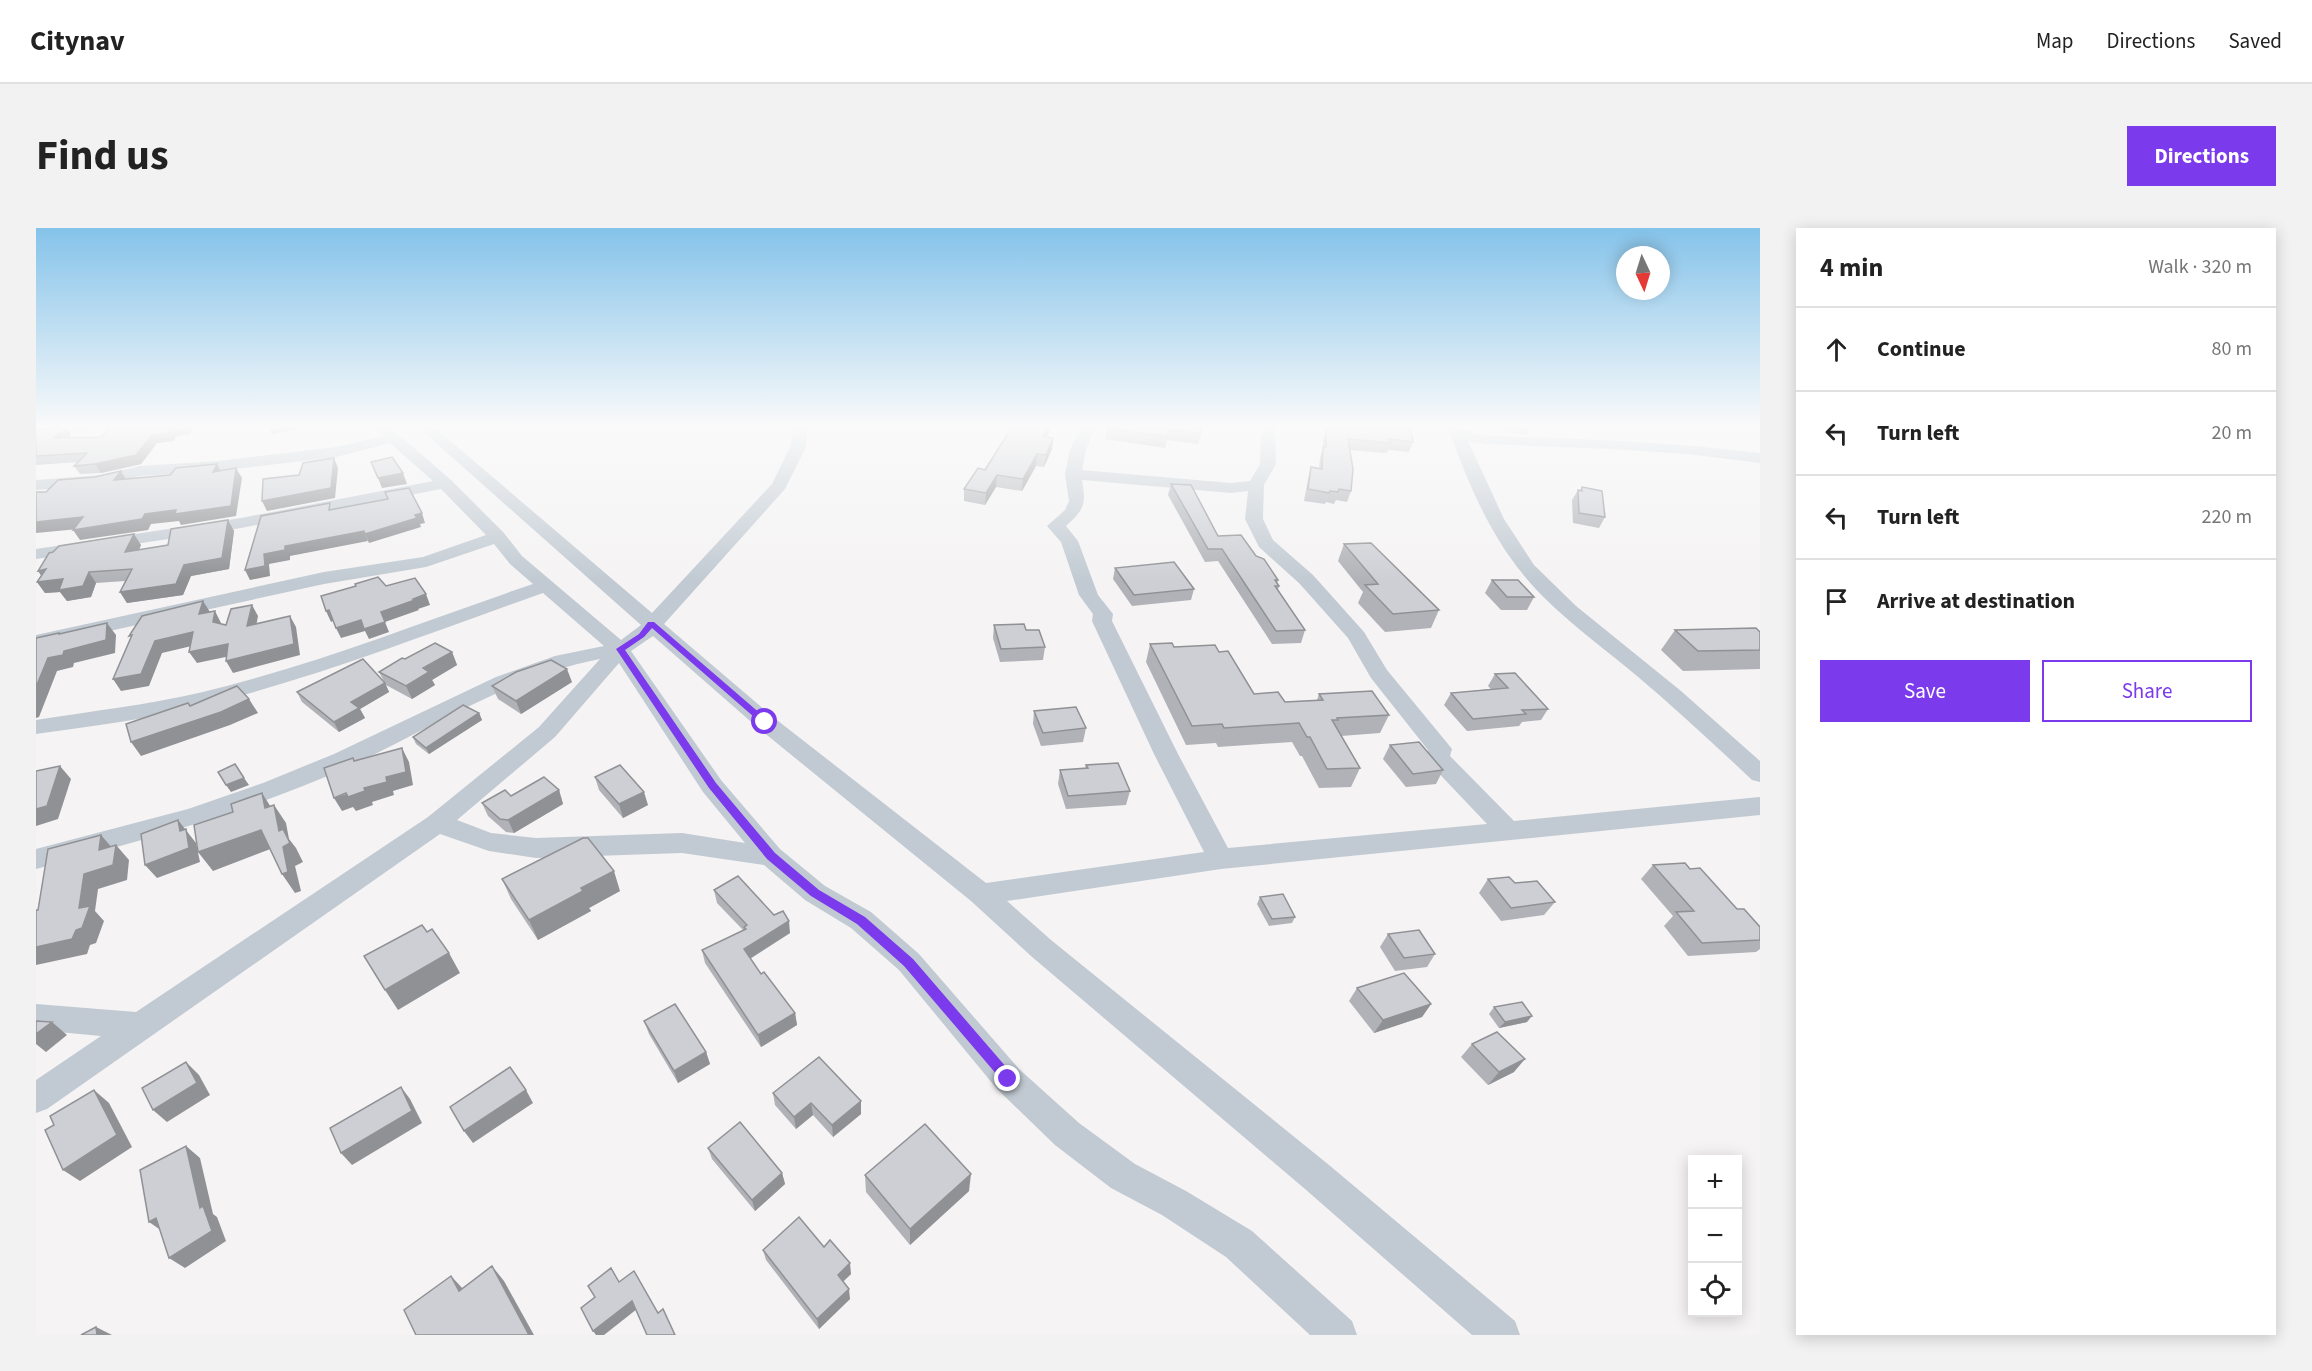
<!DOCTYPE html>
<html lang="en">
<head>
<meta charset="utf-8">
<style>
	body { margin:0; font-family:"Source Sans 3",sans-serif; background:#f2f2f2; color:#222 }
	.controls { position:absolute; right:18px; bottom:18px; display:grid; overflow:hidden; border-radius:0px; box-shadow:0 3px 15px #0003 }
	.controls button { width:54px; height:54px; display:grid; place-items:center; padding:0; border:0; border-bottom:2px solid #e0e0e0; background:#fff; color:#222; font:30px sans-serif }
	.compass { position:absolute; left:1580px; top:18px; width:54px; height:54px; border-radius:50%; background:#fff; box-shadow:0 3px 15px #0003; rotate:176deg }
	.stop { position:absolute; width:18px; height:18px; margin:-14px; border:4px solid #7c3aed; border-radius:50%; background:#fff }
	.stop.end { background:#7c3aed; border-color:#fff; box-shadow:0 2px 6px #0008 }
	.list { margin:0; padding:0; list-style:none }
	h2 { display:flex; justify-content:space-between; align-items:center; height:78px; margin:0; padding:0 24px; font-size:26px }
	h2 small { font-size:20px; font-weight:400; color:#767676 }
	.list li { display:grid; grid-template-columns:39px 1fr auto; gap:18px; align-items:center; box-sizing:border-box; height:84px; padding:0 24px; border-top:2px solid #e0e0e0 }
	.list b { display:block; font-size:22px; white-space:nowrap }
	.list em { font-size:20px; font-style:normal; color:#767676 }
	.actions { display:flex; gap:12px; padding:18px 24px }
	.actions a { flex:1; padding:14px 0; border:2px solid #7c3aed; border-radius:0px; text-align:center; font-size:21px; color:#7c3aed }
	.actions .main { background:#7c3aed; color:#fff }
	.icon { flex:none; width:33px; height:33px; fill:none; stroke:currentColor; stroke-width:2; stroke-linecap:round; stroke-linejoin:round }
	.map { position:relative; flex:none; width:1724px; height:1107px; overflow:hidden; border-radius:0px }
	header { display:flex; align-items:center; gap:36px; box-sizing:border-box; height:84px; padding:0 30px; background:#fff; border-bottom:2px solid #e0e0e0 }
	header strong { font-size:28px }
	nav { display:flex; gap:33px; margin-inline-start:auto; font-size:21px }
	.intro { display:flex; align-items:center; justify-content:space-between; box-sizing:border-box; height:144px; padding:0 36px }
	h1 { margin:0; font-size:42px }
	.button { padding:15px 27px; border-radius:0px; background:#7c3aed; color:#fff; font-size:21px; font-weight:700 }
	main { display:flex; gap:36px; padding:0 36px }
	aside { flex:1; background:#fff; border-radius:0px; box-shadow:0 3px 15px #0003 }
	.map>svg:first-child { display:block }
</style>
</head>
<body>
<header>
<strong>Citynav</strong>
<nav><a>Map</a><a>Directions</a><a>Saved</a></nav>
</header>
<div class="intro"><h1>Find us</h1><a class="button">Directions</a></div>
<main>
<div class="map">
<svg width="1724" height="1107" viewBox="0 0 1724 1107">
	<rect width="100%" height="100%" fill="#f5f3f3"/>
	<g fill="none" stroke-linecap="round" stroke-linejoin="round">
		<g fill="#c1cad2" fill-rule="evenodd">
			<path d="M60 199 53 203 0 208V200Z"/>
			<path d="M338 199H354L415 252 468 305 486 328 585 412 605 397 382 199H398L616 385 736 256 754 219 758 199H772L770 219 749 261 628 396 737 489 950 655 1168 624 1118 526 1056 393 1057 386 1043 367 1025 314 1011 298 1029 282 1033 273 1029 246 1034 222 1045 199H1059L1050 222 1046 242 1195 255 1214 253 1224 236 1225 199H1239L1240 236 1228 257 1227 291 1237 312 1277 347 1328 404 1351 442 1412 516 1416 521 1414 528 1478 593 1724 569V587L1185 641 971 673 1015 712 1293 937 1479 1093 1484 1107H1436L1269 961 995 728 935 673 721 499 617 408 595 423 685 552 744 621 789 658 835 684 883 726 983 841 1043 895 1099 936 1150 963 1216 1003 1316 1093 1321 1107H1274L1190 1029 1126 987 1075 960 1019 917 961 861 863 742 815 700 769 672 728 637 646 625 500 630 453 623 404 606 11 881 0 885V852L65 808 0 802V776L100 784 392 589 503 499 564 431C475 448 396 500 314 538 213 584 107 612 0 641V621L152 581 227 555 298 526 460 449 519 428 568 418 507 365C396 404 285 448 170 477 114 491 57 498 0 506V492C56 483 112 477 167 464 279 437 388 393 497 356L474 336 458 316 390 339 288 356 0 419V407L288 344 387 329 450 307 405 261 205 300 0 331V321L205 290 397 253 354 215 300 229 181 243 104 248 65 257 0 262V252L65 247 104 238 181 233 300 219 347 208ZM1046 252 1195 265 1212 263 1209 291 1223 319 1263 355 1312 410 1335 450 1392 522 1390 530 1394 536 1451 596 1192 620 1142 526 1076 393 1077 386 1062 367 1042 313 1030 298C1049 281 1050 276 1046 252ZM583 435 667 564 709 615 646 605 500 610 455 605 421 592 519 509Z"/>
			<path d="M1412 199C1430 199 1434 205 1450 208 1542 210 1633 214 1724 225V235L1652 226 1576 221 1450 216 1432 213 1468 291 1498 337 1540 378 1645 463 1724 533V554L1716 552C1678 516 1640 481 1601 448 1562 415 1518 385 1486 345 1451 302 1430 250 1412 199Z"/>
		</g>
	</g>
	<g fill="#b0b2b7">
		<path d="M30 199 35 207 32 210 66 209 157 200 154 206 140 208 138 213 121 215 105 236 65 245 44 246 38 238 42 234 0 237V202Z"/>
		<path d="M1071 199H1167L1162 216 1131 212 1129 220 1069 211Z"/>
		<path d="M1293 199H1374L1377 214 1373 224 1352 222 1351 225 1314 222 1315 263 1311 274 1300 272 1298 276 1290 274 1289 276 1268 273 1272 251 1275 239 1283 241 1284 230 1287 220V213L1290 202H1292Z"/>
		<path d="M1466 199H1495L1491 207 1468 204Z"/>
		<path d="M1011 209 1017 210 1016 221 1008 239 1000 238 986 263 960 259 949 277 928 273V261L949 242Z"/>
		<path d="M1135 256 1182 308 1220 328 1242 352 1241 355 1243 358 1242 362 1269 402 1265 415 1236 416 1182 333 1169 334 1132 267Z"/>
		<path d="M1546 259 1569 289 1563 300 1537 295 1536 272 1542 262H1544Z"/>
		<path d="M192 292 198 303 193 341 155 348 147 367 91 375 84 364 89 353 60 355 55 369 31 373 24 364 9 365 1 354 6 348 2 343 105 317 103 322 132 317Z"/>
		<path d="M1308 316 1403 382 1395 400 1349 404 1322 375 1327 364 1302 333Z"/>
		<path d="M1079 340 1158 361 1155 372 1096 378 1077 351Z"/>
		<path d="M1456 352 1498 369 1491 382H1465L1449 365Z"/>
		<path d="M958 397 990 402 1009 419 1007 432 964 434 957 410Z"/>
		<path d="M1639 402 1724 404V441L1647 443 1625 422Z"/>
		<path d="M1114 416 1183 424 1218 466 1249 474 1281 472 1283 466 1353 487 1344 505 1305 508 1324 540 1315 559 1283 560 1266 528H1264L1256 514 1182 519 1180 515 1150 517 1110 434Z"/>
		<path d="M416 424 421 437 396 452 399 457 376 471 350 457 353 464 324 481 329 490 303 504 266 474 261 464 349 455 343 444 369 431Z"/>
		<path d="M1459 446 1512 481 1505 492 1486 494 1483 498 1431 503 1408 477 1415 465 1455 461 1452 458Z"/>
		<path d="M536 454 485 486 462 471 456 458Z"/>
		<path d="M998 483 1050 500 1047 514 1005 518 997 496Z"/>
		<path d="M443 485 446 492 393 526 380 516 377 509Z"/>
		<path d="M1354 517 1407 542 1400 556 1370 559 1347 531Z"/>
		<path d="M1050 537 1094 563 1090 577 1030 581 1022 556 1024 542 1049 540Z"/>
		<path d="M559 549 612 577 587 590 563 562Z"/>
		<path d="M523 562 527 576 478 605 470 604 452 588 446 575 475 568Z"/>
		<path d="M1617 637 1654 641 1701 681 1724 699V721L1720 724 1652 728 1628 698 1637 688 1605 651Z"/>
		<path d="M466 651 584 663 553 680 555 683 502 712 475 671Z"/>
		<path d="M1452 651 1479 655 1519 674 1508 687 1465 693 1443 665Z"/>
		<path d="M678 662 754 705 714 731 725 746 759 785 761 797 725 819 669 735 666 722 707 702 681 675Z"/>
		<path d="M1224 669 1259 689 1256 695 1233 698 1221 676Z"/>
		<path d="M1352 706 1399 726 1391 739 1359 743 1344 719Z"/>
		<path d="M1321 760 1395 776 1386 789 1338 805 1313 773Z"/>
		<path d="M1458 779 1491 794 1463 800 1453 786Z"/>
		<path d="M608 793 670 824 674 836 642 855 613 806Z"/>
		<path d="M1436 816 1478 844 1452 857 1425 829Z"/>
		<path d="M737 865 825 873V886L797 909 777 887 760 901 739 877Z"/>
		<path d="M672 920 746 945 749 956 719 983 676 931Z"/>
		<path d="M829 947 933 963 874 1017 830 964Z"/>
		<path d="M788 1019 815 1046 807 1054 814 1071 783 1101 730 1032 727 1022Z"/>
	</g>
	<g fill="#909195">
		<path d="M30 199 35 207 23 219 18 210Z"/>
		<path d="M141 199H162L157 200 154 206 140 208 138 213 121 215 105 236 65 245 59 236 116 207 135 200Z"/>
		<path d="M237 199H273L236 206 234 200Z"/>
		<path d="M1011 199H1015L1006 220 1007 208Z"/>
		<path d="M1017 210 1016 221 1008 239 1010 227Z"/>
		<path d="M1001 226 1000 238 986 263 987 251Z"/>
		<path d="M298 230 302 240 299 270 231 283 226 273Z"/>
		<path d="M181 236 186 246 177 244Z"/>
		<path d="M200 240 206 250 200 288 145 297 143 293 115 296 112 302 44 312 37 302 42 301 0 305V294L47 289 109 286Z"/>
		<path d="M85 243 91 253 78 252Z"/>
		<path d="M367 245 371 256 346 260 342 250Z"/>
		<path d="M961 247 960 259 949 277 950 265Z"/>
		<path d="M386 285 389 295 384 296 385 299 333 315 329 306Z"/>
		<path d="M192 292 198 303 193 341 155 348 147 367 91 375 84 364 148 337Z"/>
		<path d="M328 303 332 313 254 328V332L233 336 234 348 214 352 209 342 228 326 249 318Z"/>
		<path d="M98 306 105 317 97 335 89 324Z"/>
		<path d="M10 341 53 344 60 355 55 369 31 373 24 364 9 365 1 354 9 353 2 343Z"/>
		<path d="M390 366 394 377 382 381 383 382 349 394 353 404 333 411 329 403 305 410 300 400Z"/>
		<path d="M167 373 174 384 163 386Z"/>
		<path d="M216 377 222 388 218 409 211 398Z"/>
		<path d="M293 382 299 392 295 394 290 383Z"/>
		<path d="M179 383 185 395 184 406 177 394Z"/>
		<path d="M254 388 260 399 264 427 197 445 190 433Z"/>
		<path d="M71 395 80 407 79 425 38 435 37 439 21 443 3 489 0 490V459L12 430 28 423Z"/>
		<path d="M157 404 164 416 126 425 113 458 85 463 77 451 119 413Z"/>
		<path d="M192 416 199 427 161 435 153 424Z"/>
		<path d="M416 424 421 437 396 452 399 457 376 471 370 458 387 440Z"/>
		<path d="M531 441 536 454 485 486 480 473Z"/>
		<path d="M349 455 353 464 324 481 329 490 303 504 298 494 315 474Z"/>
		<path d="M213 471 222 485 194 497 105 528 95 514 152 475 162 488Z"/>
		<path d="M443 485 446 492 393 526 390 520Z"/>
		<path d="M366 520 373 534 377 557 357 563 358 567 336 574 337 577 320 583 317 579 306 583 298 570 328 560 350 549Z"/>
		<path d="M24 538 35 551 22 591 0 598V581Z"/>
		<path d="M208 550 213 557 195 564 190 557Z"/>
		<path d="M523 562 527 576 478 605 472 592Z"/>
		<path d="M608 564 612 577 587 590 583 576Z"/>
		<path d="M226 565 238 584 229 580Z"/>
		<path d="M238 577 250 595 253 611 260 620 267 634 259 638 265 663 259 665 246 646 243 603Z"/>
		<path d="M142 592 160 615 164 634 121 650 109 637 144 603Z"/>
		<path d="M225 602 237 620 177 643 162 624Z"/>
		<path d="M65 607 78 622H63Z"/>
		<path d="M80 617 93 632 91 652 62 661 59 683 68 693 60 715 54 717 51 726 0 737V719L43 680 48 646Z"/>
		<path d="M578 643 584 663 553 680 555 683 502 712 493 692 545 660Z"/>
		<path d="M753 693 754 705 710 733 708 721Z"/>
		<path d="M413 725 424 745 362 782 349 762Z"/>
		<path d="M1395 776 1386 789 1338 805 1347 792Z"/>
		<path d="M759 785 761 797 725 819 722 807Z"/>
		<path d="M1496 788 1491 794 1463 800 1469 794Z"/>
		<path d="M16 794 31 807 10 824 0 816V806Z"/>
		<path d="M670 824 674 836 642 855 638 843Z"/>
		<path d="M1489 831 1478 844 1452 857 1463 844Z"/>
		<path d="M150 834 163 847 174 867 131 894 117 882Z"/>
		<path d="M365 859 374 871 386 895 316 937 305 925Z"/>
		<path d="M58 862 73 875 96 919 44 953 27 942Z"/>
		<path d="M490 862 497 875 437 915 428 903Z"/>
		<path d="M825 873V886L797 909 796 897Z"/>
		<path d="M775 875 777 887 760 901 758 889Z"/>
		<path d="M150 918 164 930 177 986 181 989 190 1013 149 1040 133 1030 164 980Z"/>
		<path d="M746 945 749 956 719 983 716 972Z"/>
		<path d="M935 946 933 963 874 1017V1001Z"/>
		<path d="M120 990 129 1005 113 994Z"/>
		<path d="M814 1035 815 1046 803 1057 802 1047Z"/>
		<path d="M456 1038 468 1053 498 1107H493Z"/>
		<path d="M415 1048 428 1062 423 1063Z"/>
		<path d="M813 1061 814 1071 783 1101 781 1091Z"/>
		<path d="M596 1073 601 1081 568 1107H560L557 1103Z"/>
		<path d="M60 1099 76 1107H61Z"/>
	</g>
	<g fill="#cdcfd5" stroke="#909195" stroke-width="1.5">
		<path d="M30 199 18 210 66 209 73 199H141L135 200 133 205 116 207 100 227 59 236 38 238 51 225 0 228V202Z"/>
		<path d="M976 199 993 201 994 199H1011L1007 208 1017 210 1010 227 1001 226 987 251 961 247 950 265 928 261 942 240 949 242Z"/>
		<path d="M1071 199H1166L1164 205 1133 202 1131 209 1070 200Z"/>
		<path d="M1294 199H1374L1377 214 1353 211 1355 215 1312 211 1317 241 1315 263 1303 261 1302 264 1294 263 1293 265 1272 261 1275 239 1286 241 1287 219H1290V202L1294 203Z"/>
		<path d="M356 229 367 245 342 250 335 234Z"/>
		<path d="M298 230 295 260 226 273 227 251 263 247 267 235Z"/>
		<path d="M181 236 177 244 200 240 195 278 139 286 140 282 109 286 106 291 37 302 47 289 0 294V264H10L22 252 59 249 85 243 78 252 134 247 140 240Z"/>
		<path d="M1135 256 1155 257 1182 308 1205 307 1220 328 1228 331 1242 352H1239L1243 358H1239L1269 402 1240 403 1186 321H1172Z"/>
		<path d="M1546 259 1566 263 1569 289 1543 285 1542 262 1546 263Z"/>
		<path d="M373 260 386 285 379 287 381 290 329 306 328 303 249 318V322L228 326 229 338 209 342 225 288 294 275 293 282 352 271 349 264Z"/>
		<path d="M192 292 186 330 148 337 140 356 84 364 96 341 53 344 47 358 23 362 27 351 1 354 10 341 2 343 13 325 17 324 23 318 98 306 89 324 132 317 135 301Z"/>
		<path d="M1335 315 1403 382 1357 386 1329 357 1342 356 1308 316Z"/>
		<path d="M1138 334 1158 361 1098 367 1079 340Z"/>
		<path d="M342 349 350 358 379 350 390 366 377 371 379 372 345 384 349 394 328 401 325 392 300 400 293 382 290 383 285 368 320 358 319 356Z"/>
		<path d="M1456 352H1482L1498 369H1471Z"/>
		<path d="M167 373 163 386 179 383 177 394 190 397 195 381 216 377 211 398 254 388 258 416 190 433 192 416 153 424 157 404 119 413 105 446 77 451 96 407 93 408 106 388Z"/>
		<path d="M71 395 70 412 28 423 27 427 12 430 0 459V410L23 405V406Z"/>
		<path d="M988 396 990 402H1003L1009 419 965 421 958 397Z"/>
		<path d="M1720 400 1724 404V422L1662 423 1639 402Z"/>
		<path d="M399 415 416 424 387 440 393 444 370 458 343 444 366 430 369 431Z"/>
		<path d="M1136 415 1138 419 1179 417 1183 424 1192 423 1218 466 1242 464 1249 474 1287 472 1283 466 1336 463 1353 487 1301 490 1302 492H1296L1324 540 1291 541 1274 509H1271L1263 495 1188 500 1186 496 1156 498 1114 416Z"/>
		<path d="M327 431 349 455 315 474 323 480 298 494 261 464Z"/>
		<path d="M515 432 531 441 480 473 456 458 480 444Z"/>
		<path d="M1479 445 1512 481 1486 482 1490 486 1437 491 1415 465 1472 460 1459 446Z"/>
		<path d="M201 458 213 471 185 484 95 514 90 496 152 475 154 478Z"/>
		<path d="M427 477 443 485 390 520 377 509Z"/>
		<path d="M1040 479 1050 500 1007 505 998 483Z"/>
		<path d="M1383 514 1407 542 1377 546 1354 517Z"/>
		<path d="M366 520 370 544 350 549 351 554 328 560 329 563 312 569 310 565 298 570 288 540 317 530 318 533Z"/>
		<path d="M1082 535 1094 563 1032 568 1024 542 1052 540 1050 537Z"/>
		<path d="M199 536 208 550 190 557 182 544Z"/>
		<path d="M584 537 608 564 583 576 559 549Z"/>
		<path d="M24 538 11 578 0 581V543Z"/>
		<path d="M508 549 523 562 472 592 464 591 446 575 469 562 475 568Z"/>
		<path d="M226 565 229 580 238 577 243 603 247 601 254 615 247 619 252 644 246 646 225 602 162 624 158 597 197 584 195 576Z"/>
		<path d="M142 592 144 603 150 601 153 620 109 637 105 606Z"/>
		<path d="M65 607 63 622 80 617 77 637 48 646 43 680 54 678 46 700 40 702 36 711 0 719V682H2L12 621Z"/>
		<path d="M547 610H552L578 643 545 660 547 663 493 692 466 651Z"/>
		<path d="M1649 635 1654 641 1664 640 1701 681H1708L1724 699V712L1666 715 1640 684 1658 683 1617 637Z"/>
		<path d="M702 648 738 687 747 683 753 693 708 721 725 746 728 744 759 785 722 807 666 722 710 701 708 699 711 697 678 662Z"/>
		<path d="M1473 649 1479 655 1501 653 1519 674 1475 680 1452 651Z"/>
		<path d="M1247 666 1259 689 1236 691 1224 669Z"/>
		<path d="M386 697 391 704 396 701 413 725 349 762 328 728Z"/>
		<path d="M1383 702 1399 726 1368 730 1352 706Z"/>
		<path d="M1368 745 1395 776 1347 792 1321 760Z"/>
		<path d="M1486 774 1496 788 1469 794 1458 779Z"/>
		<path d="M639 776 670 824 638 843 608 793Z"/>
		<path d="M0 793 16 794 0 806Z"/>
		<path d="M1461 804 1489 831 1463 844 1436 816Z"/>
		<path d="M783 829 825 873 796 897 775 875 758 889 737 865Z"/>
		<path d="M150 834 161 855 117 882 106 860Z"/>
		<path d="M474 839 490 862 428 903 414 879Z"/>
		<path d="M365 859 376 883 305 925 294 900Z"/>
		<path d="M58 862 81 907 27 942 9 902 18 897 14 888Z"/>
		<path d="M704 894 746 945 716 972 672 920Z"/>
		<path d="M889 896 935 946 874 1001 829 947Z"/>
		<path d="M150 918 164 980 167 978 176 1003 133 1030 120 990 113 994 104 942Z"/>
		<path d="M763 989 788 1019 794 1012 814 1035 802 1047 813 1061 781 1091 727 1022Z"/>
		<path d="M456 1038 493 1107H380L368 1082 415 1048 423 1063Z"/>
		<path d="M575 1040 583 1054 598 1043 622 1085 627 1081 639 1107H611L596 1073 557 1103 545 1080 559 1069 552 1058Z"/>
		<path d="M60 1099 61 1107H45Z"/>
	</g>
	<linearGradient id="sky" x2="0" y2="1"><stop stop-color="#85c3ea"/><stop offset="0.56" stop-color="#fafafa"/><stop offset="1" stop-color="#fafafa" stop-opacity="0"/></linearGradient>
	<rect width="1724" height="354" fill="url(#sky)"/>
	<path fill="#7c3aed" d="M612 394H618L734 494 726 496 616 400 608 409 589 422 680 555 739 625 783 662 829 689 877 731 977 847 979 851 977 855H968L868 738 821 696 775 668 731 631 673 560 580 421 603 406Z"/>
</svg>
<div class="controls">
<button>+</button>
<button>−</button>
<button><svg class="icon" aria-label="locate" viewBox="0 0 24 24"><circle cx="12" cy="12" r="6"/><path d="M12 2v4M12 18v4M2 12h4M18 12h4"/></svg></button>
</div>
<svg class="compass" viewBox="-18 -18 36 36"><path d="M0-13l5 13h-10z" fill="#e53935"/><path d="M0 13l5-13h-10z" fill="#767676"/></svg>
<div class="stop" style="left:729px;top:494px"></div>
<div class="stop end" style="left:972px;top:851px"></div>
</div>
<aside>
<h2>4 min<small>Walk · 320 m</small></h2>
<ul class="list">
<li><svg class="icon" aria-label="ahead" viewBox="0 0 24 24"><path d="M12 20V5M6 11l6-6 6 6"/></svg><div><b>Continue</b></div><em>80 m</em></li>
<li><svg class="icon" aria-label="left" viewBox="0 0 24 24"><path d="M17 20v-9H6M10 6l-5 5 5 5"/></svg><div><b>Turn left</b></div><em>20 m</em></li>
<li><svg class="icon" aria-label="left" viewBox="0 0 24 24"><path d="M17 20v-9H6M10 6l-5 5 5 5"/></svg><div><b>Turn left</b></div><em>220 m</em></li>
<li><svg class="icon" aria-label="arrive" viewBox="0 0 24 24"><path d="M6 21V4h12l-3 4 3 4H6"/></svg><div><b>Arrive at destination</b></div></li>
</ul>
<div class="actions"><a class="main">Save</a><a>Share</a></div>
</aside>
</main>
</body>
</html>
